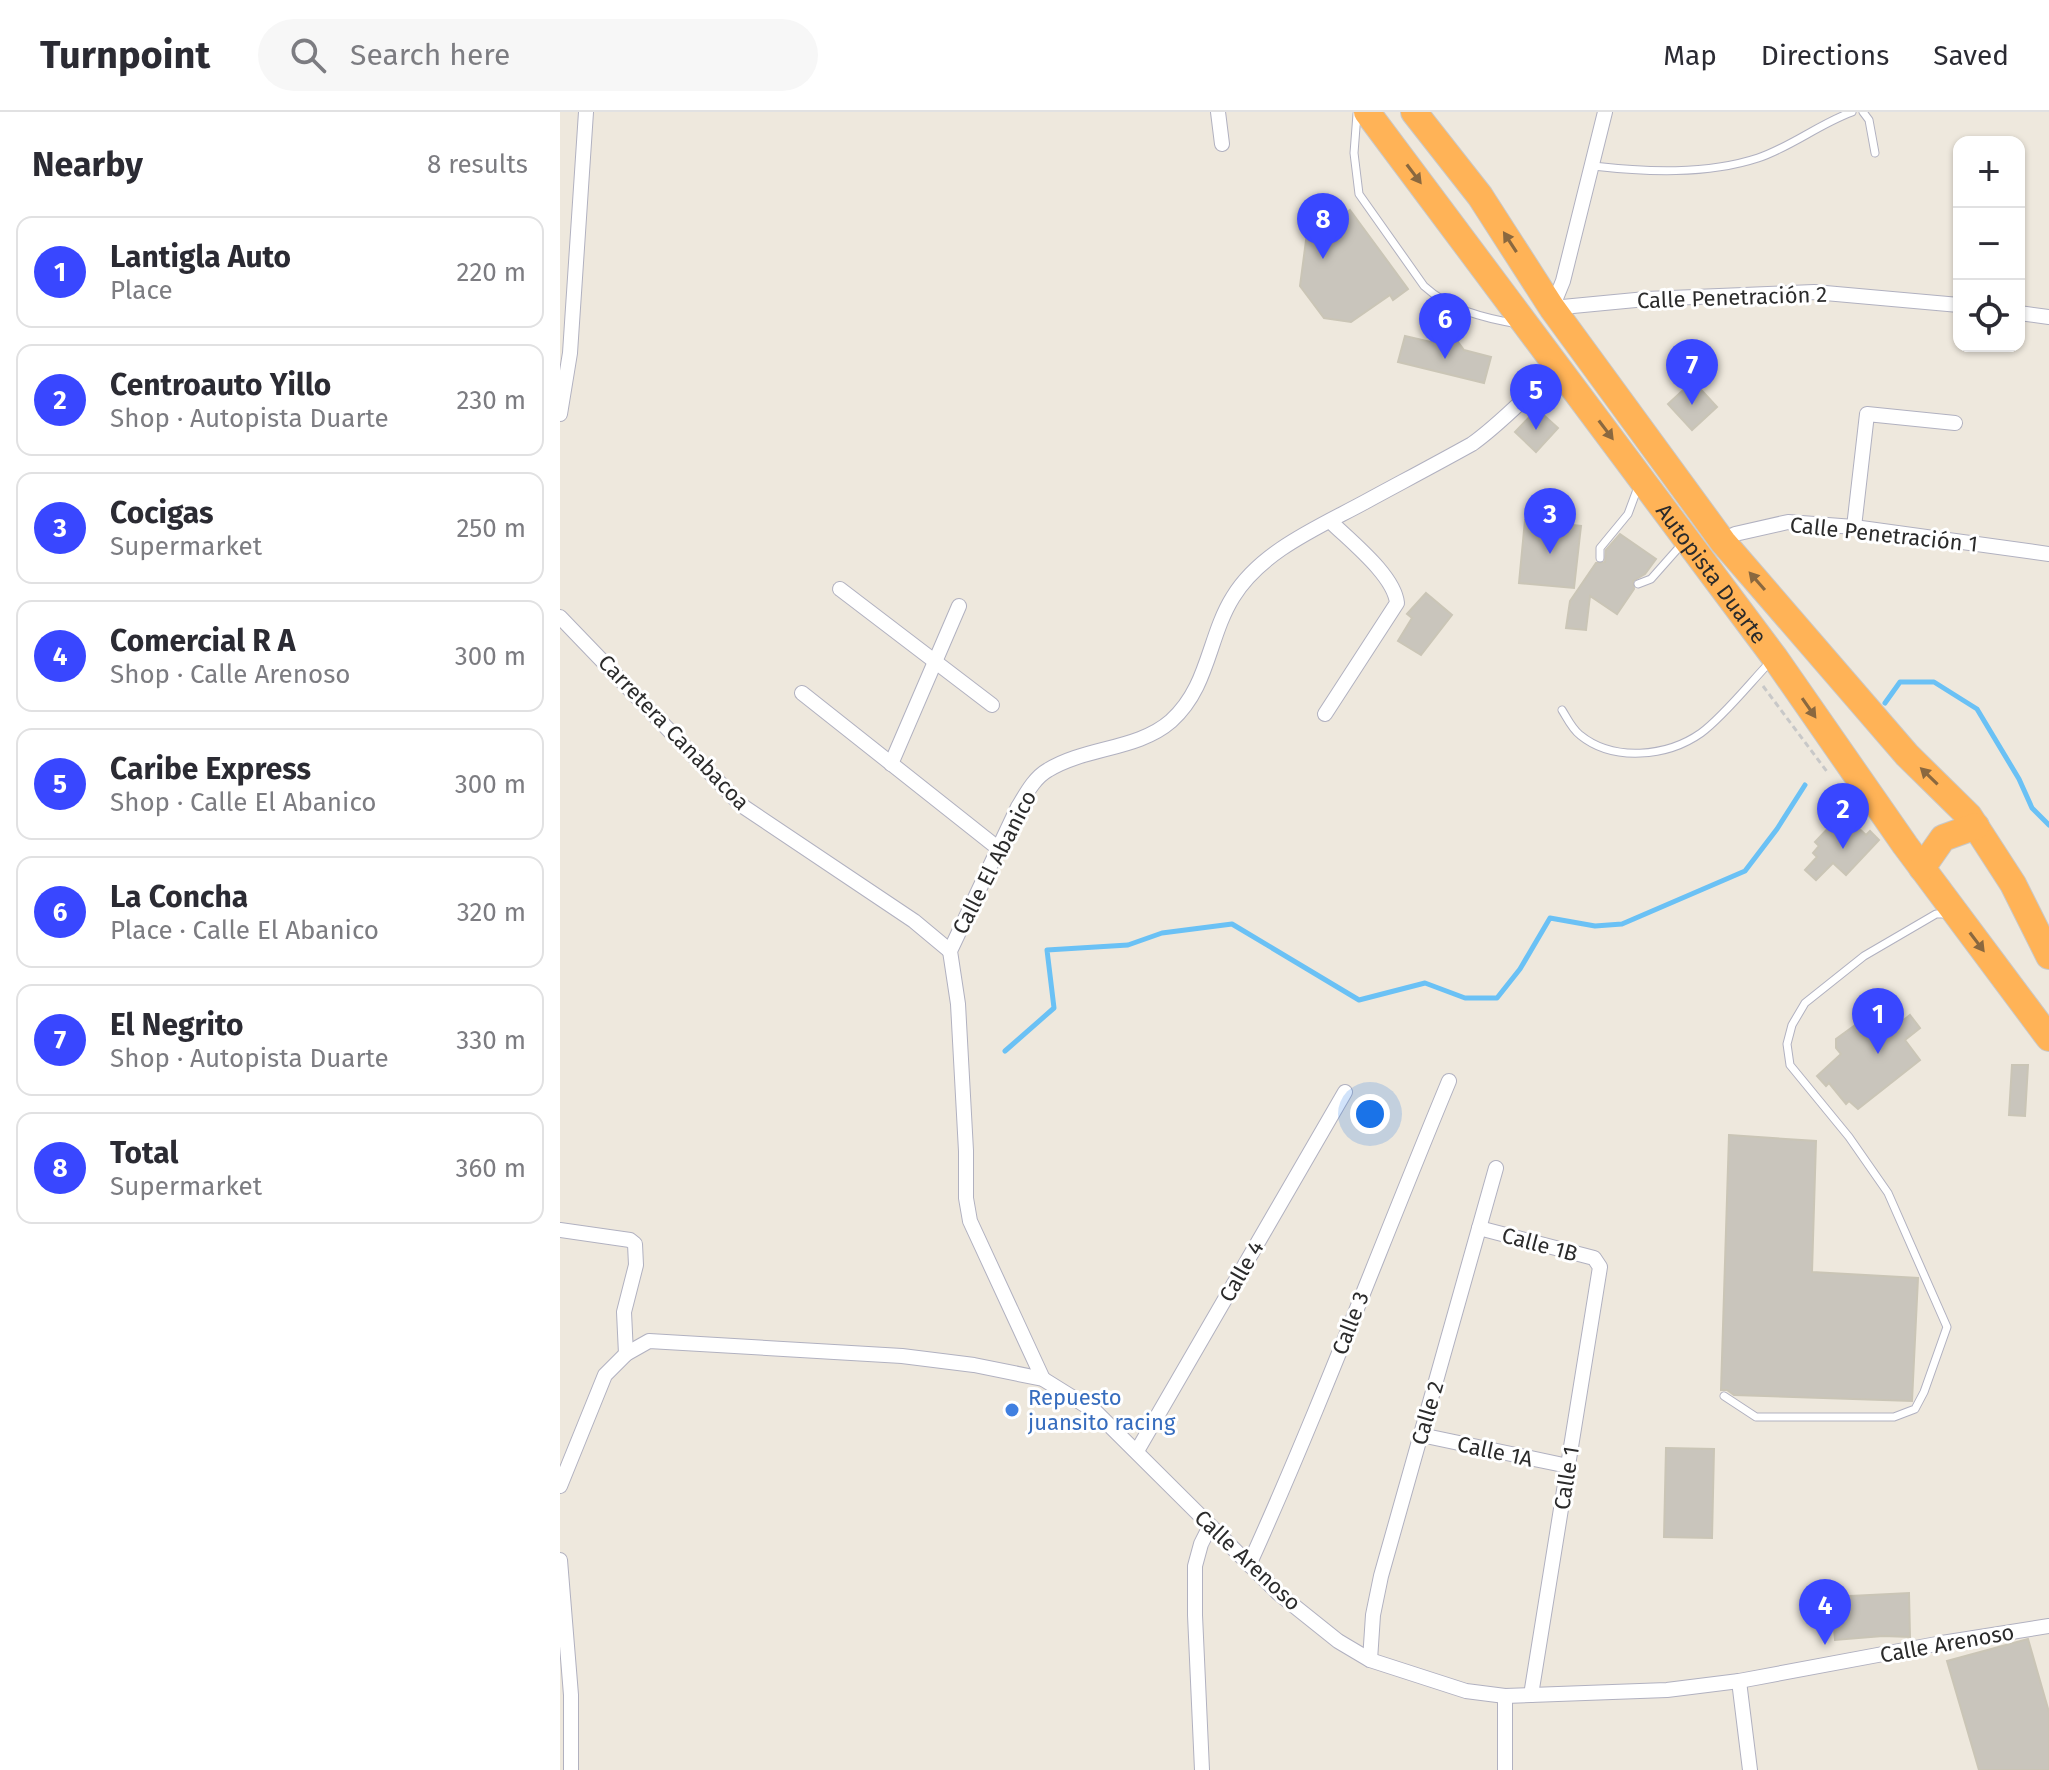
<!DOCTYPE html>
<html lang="en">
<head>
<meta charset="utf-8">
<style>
	body { margin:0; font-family:"Fira Sans",sans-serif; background:#f7f7f7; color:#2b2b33 }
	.controls { position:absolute; right:24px; top:24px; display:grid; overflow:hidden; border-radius:16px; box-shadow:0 2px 6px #0004 }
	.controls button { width:72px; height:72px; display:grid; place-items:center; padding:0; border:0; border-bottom:2px solid #e1e1e2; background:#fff; color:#2b2b33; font:40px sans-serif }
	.you { position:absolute; left:810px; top:1002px; width:28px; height:28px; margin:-20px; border:6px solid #fff; border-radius:50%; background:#1a73e8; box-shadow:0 0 0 12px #1a73e833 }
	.badge { display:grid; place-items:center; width:52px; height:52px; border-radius:50%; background:#3947ff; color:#fff; font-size:26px; font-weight:700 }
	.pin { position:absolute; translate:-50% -66px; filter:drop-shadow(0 2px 4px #0008) }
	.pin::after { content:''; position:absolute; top:42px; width:28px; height:24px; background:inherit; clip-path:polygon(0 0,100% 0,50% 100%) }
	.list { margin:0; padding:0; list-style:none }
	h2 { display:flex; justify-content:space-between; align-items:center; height:104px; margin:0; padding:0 32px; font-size:34px }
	h2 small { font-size:26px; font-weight:400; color:#7c7c81 }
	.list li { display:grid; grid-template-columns:52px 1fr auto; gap:24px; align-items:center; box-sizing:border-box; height:112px; margin:0 16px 16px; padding:0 16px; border:2px solid #e1e1e2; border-radius:16px }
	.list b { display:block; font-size:30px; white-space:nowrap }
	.list p { margin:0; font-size:26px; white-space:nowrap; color:#7c7c81 }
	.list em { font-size:26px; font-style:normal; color:#7c7c81 }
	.icon { flex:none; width:44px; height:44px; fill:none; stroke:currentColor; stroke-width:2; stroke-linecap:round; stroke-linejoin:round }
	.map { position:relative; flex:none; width:1489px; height:1658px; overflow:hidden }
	header { display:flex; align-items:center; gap:48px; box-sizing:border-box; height:112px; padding:0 40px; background:#fff; border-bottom:2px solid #e1e1e2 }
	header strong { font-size:38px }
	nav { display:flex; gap:44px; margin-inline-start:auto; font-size:28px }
	.search { width:560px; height:72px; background:#f7f7f7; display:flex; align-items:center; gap:20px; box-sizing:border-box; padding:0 28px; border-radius:44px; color:#7c7c81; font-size:30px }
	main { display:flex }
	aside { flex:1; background:#fff }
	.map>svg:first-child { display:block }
</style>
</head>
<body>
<header>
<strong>Turnpoint</strong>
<div class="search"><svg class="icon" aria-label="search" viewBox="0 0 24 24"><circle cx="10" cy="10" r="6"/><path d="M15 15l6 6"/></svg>Search here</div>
<nav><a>Map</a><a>Directions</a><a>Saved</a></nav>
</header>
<main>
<aside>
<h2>Nearby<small>8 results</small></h2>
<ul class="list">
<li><span class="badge">1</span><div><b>Lantigla Auto</b><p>Place</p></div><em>220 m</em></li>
<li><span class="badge">2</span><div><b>Centroauto Yillo</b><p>Shop · Autopista Duarte</p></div><em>230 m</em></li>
<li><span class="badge">3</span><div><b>Cocigas</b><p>Supermarket</p></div><em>250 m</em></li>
<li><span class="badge">4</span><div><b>Comercial R A</b><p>Shop · Calle Arenoso</p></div><em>300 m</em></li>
<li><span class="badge">5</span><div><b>Caribe Express</b><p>Shop · Calle El Abanico</p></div><em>300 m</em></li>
<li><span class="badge">6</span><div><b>La Concha</b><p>Place · Calle El Abanico</p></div><em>320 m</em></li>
<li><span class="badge">7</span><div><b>El Negrito</b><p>Shop · Autopista Duarte</p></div><em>330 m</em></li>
<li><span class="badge">8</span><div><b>Total</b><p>Supermarket</p></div><em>360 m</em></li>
</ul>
</aside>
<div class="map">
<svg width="1489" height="1658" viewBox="0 0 1489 1658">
	<rect width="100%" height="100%" fill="#eee8dd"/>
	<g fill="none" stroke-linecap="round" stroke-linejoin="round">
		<g stroke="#6ac1f5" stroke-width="5">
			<path d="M1325 591 1340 570H1374L1417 597 1459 667 1472 696 1489 713"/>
			<path d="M445 939 494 896 487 838 568 833 602 821 672 812 799 888 865 871 905 886H937L960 857 990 806 1035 814 1062 812 1185 759 1217 717 1245 673"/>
		</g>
	</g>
	<g fill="#c9c5bc" stroke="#cac5b6" stroke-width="2">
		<path d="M790 98 848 177 833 188 830 183 791 210 764 206 740 174 747 121 758 114 761 119Z"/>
		<path d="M845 224 888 234 898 230 904 238 931 245 924 271 838 250Z"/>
		<path d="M1133 269 1157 295 1132 318 1108 292Z"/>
		<path d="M977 297 998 316 976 340 955 320Z"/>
		<path d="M965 408 1021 414 1014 476 959 471Z"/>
		<path d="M1060 422 1096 447 1085 462 1073 469 1074 477 1057 502 1030 484 1026 518 1006 516 1010 489 1036 451 1045 450 1046 438Z"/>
		<path d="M866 481 892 503 861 543 838 529 852 506 847 502Z"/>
		<path d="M1274 710 1286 721 1294 712 1306 723 1310 719 1319 728 1286 763 1273 751 1256 768 1245 758 1257 745 1253 741 1259 734 1255 730Z"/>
		<path d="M1350 903 1360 916 1345 928 1360 948 1298 997 1289 989 1286 992 1269 971 1266 974 1257 964 1281 942 1276 936V927L1305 906 1313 917 1320 912 1327 921Z"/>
		<path d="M1452 953H1468L1465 1004 1449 1003Z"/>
		<path d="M1169 1023 1256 1029 1252 1160 1358 1166 1352 1289 1174 1283 1167 1278H1161Z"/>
		<path d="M1106 1336 1154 1337 1152 1426 1104 1425Z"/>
		<path d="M1349 1481 1350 1525 1323 1524 1275 1528 1271 1485Z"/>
		<path d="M1468 1527 1489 1600V1658H1419L1387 1549Z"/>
	</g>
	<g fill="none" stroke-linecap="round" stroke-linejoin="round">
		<defs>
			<g id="service">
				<path d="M1303 0 1309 8 1315 41"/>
				<path d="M797 2 794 41 799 82 864 174C890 198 924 206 958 212"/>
				<path d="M1033 54C1086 60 1146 63 1198 46 1231 35 1259 12 1292 0"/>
				<path d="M1040 446V436L1068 402 1078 375"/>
				<path d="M1078 472 1091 467 1122 432"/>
				<path d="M1002 598C1007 606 1012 617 1020 623 1053 650 1107 645 1141 621 1163 605 1190 571 1210 550"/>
				<path d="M1164 1284 1196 1305H1334L1355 1297 1364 1280 1387 1215 1328 1081 1289 1025 1230 953 1227 932 1232 913 1245 891 1304 844 1376 802H1389"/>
			</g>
			<g id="minor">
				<path d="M658 0 662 32"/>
				<path d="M992 196 1086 187 1254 180 1399 193"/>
				<path d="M992 196 1003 169 1045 0"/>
				<path d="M1459 201 1489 205"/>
				<path d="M0 302 10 241 26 0"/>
				<path d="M1294 415 1307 302 1395 311"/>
				<path d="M1163 430 1175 422 1228 410 1294 415 1489 442"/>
				<path d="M280 477 432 593"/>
				<path d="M0 505 181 693 354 809 390 839"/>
				<path d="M242 581 439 737"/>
				<path d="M765 602 837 491C834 463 790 429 770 409"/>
				<path d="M331 652 399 494"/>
				<path d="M919 1116 1034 1146 1040 1155 971 1583"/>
				<path d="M0 1118 70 1128 75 1132 76 1153 64 1200 66 1242"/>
				<path d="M483 1267 410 1109 406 1086V1039L398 892 390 839 458 695C466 682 474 666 488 658 525 635 578 638 611 609 649 575 648 525 673 485 701 439 759 415 805 390 840 371 876 352 912 332 943 310 969 280 999 256"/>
				<path d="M861 1323 1008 1354"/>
				<path d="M577 1339 785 980"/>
				<path d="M0 1374 45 1263 66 1242 89 1229 342 1244 414 1253 483 1267 536 1300 718 1481 778 1529 810 1548 906 1579 945 1584 1107 1578 1179 1569 1382 1531 1489 1514"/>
				<path d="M0 1448 11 1583V1658"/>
				<path d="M689 1453C761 1294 822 1130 889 969"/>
				<path d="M810 1548 813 1503 821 1464 936 1056"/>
				<path d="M1179 1569 1190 1658"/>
				<path d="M945 1584V1658"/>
				<path d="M642 1658 635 1503V1454L641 1432 650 1414"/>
			</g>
			<g id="motorway">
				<path id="s1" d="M807 0 1215 546 1345 733 1489 926"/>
				<path d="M854 0 920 84 992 196 1163 430 1347 643 1409 704 1453 772 1489 844"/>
				<path d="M1362 756 1383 726 1416 714"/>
			</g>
		</defs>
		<use href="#service" stroke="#b1b1c0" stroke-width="9"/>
		<use href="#minor" stroke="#b1b1c0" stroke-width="16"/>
		<use href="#motorway" stroke="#c8c8c8" stroke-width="28"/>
		<path stroke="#c8c8c8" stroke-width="3" stroke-dasharray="6 4" stroke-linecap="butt" d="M1203 574 1268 661"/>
		<use href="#service" stroke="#fff" stroke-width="7"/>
		<use href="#minor" stroke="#fff" stroke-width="14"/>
		<use href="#motorway" stroke="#ffb357" stroke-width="26"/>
	</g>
	<defs><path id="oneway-solid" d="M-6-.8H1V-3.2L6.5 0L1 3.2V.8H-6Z" transform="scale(2)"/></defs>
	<g fill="#8a683f">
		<use href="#oneway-solid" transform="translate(854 62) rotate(53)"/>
		<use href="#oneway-solid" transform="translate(950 130) rotate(-123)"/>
		<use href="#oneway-solid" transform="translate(1046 318) rotate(53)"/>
		<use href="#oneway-solid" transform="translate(1197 469) rotate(-131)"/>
		<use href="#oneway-solid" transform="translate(1249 596) rotate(55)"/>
		<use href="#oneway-solid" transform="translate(1369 664) rotate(-136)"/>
		<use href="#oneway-solid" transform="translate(1417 830) rotate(53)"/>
	</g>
	<circle fill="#3f7fe0" stroke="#fff" stroke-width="3" cx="452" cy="1298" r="8"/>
	<g text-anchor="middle" stroke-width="6" stroke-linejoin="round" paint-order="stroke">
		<g font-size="22" fill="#2b2b2b" stroke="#fff">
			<text transform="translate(1172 185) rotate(-2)" y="8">Calle Penetración 2</text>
			<text transform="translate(1324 422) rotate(6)" y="8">Calle Penetración 1</text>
			<text dy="8" stroke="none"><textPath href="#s1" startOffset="576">Autopista Duarte</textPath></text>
			<text transform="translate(114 620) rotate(46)" y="8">Carretera Canabacoa</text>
			<text transform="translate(434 750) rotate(-63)" y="8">Calle El Abanico</text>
			<text transform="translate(980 1132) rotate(15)" y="8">Calle 1B</text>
			<text transform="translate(681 1159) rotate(-60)" y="8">Calle 4</text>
			<text transform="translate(790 1211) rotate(-69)" y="8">Calle 3</text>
			<text transform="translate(867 1301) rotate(-74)" y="8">Calle 2</text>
			<text transform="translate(935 1339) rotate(12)" y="8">Calle 1A</text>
			<text transform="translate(1006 1366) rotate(-81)" y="8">Calle 1</text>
			<text transform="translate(688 1448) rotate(43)" y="8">Calle Arenoso</text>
			<text transform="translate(1387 1531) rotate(-10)" y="8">Calle Arenoso</text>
		</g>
		<g font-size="22" fill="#366cbe" stroke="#fff" text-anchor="start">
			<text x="468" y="1293">Repuesto<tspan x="468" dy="25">juansito racing</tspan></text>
		</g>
	</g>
</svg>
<div class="controls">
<button>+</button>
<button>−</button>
<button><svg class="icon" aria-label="locate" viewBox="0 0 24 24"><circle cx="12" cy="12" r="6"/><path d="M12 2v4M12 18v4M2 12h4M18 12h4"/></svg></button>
</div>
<div class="you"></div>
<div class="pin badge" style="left:1318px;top:942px">1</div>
<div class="pin badge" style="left:1283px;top:737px">2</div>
<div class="pin badge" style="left:990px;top:442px">3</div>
<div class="pin badge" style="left:1265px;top:1533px">4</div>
<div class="pin badge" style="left:976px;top:318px">5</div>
<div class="pin badge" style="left:885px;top:247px">6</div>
<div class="pin badge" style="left:1132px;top:293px">7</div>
<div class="pin badge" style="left:763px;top:147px">8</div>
</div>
</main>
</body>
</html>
